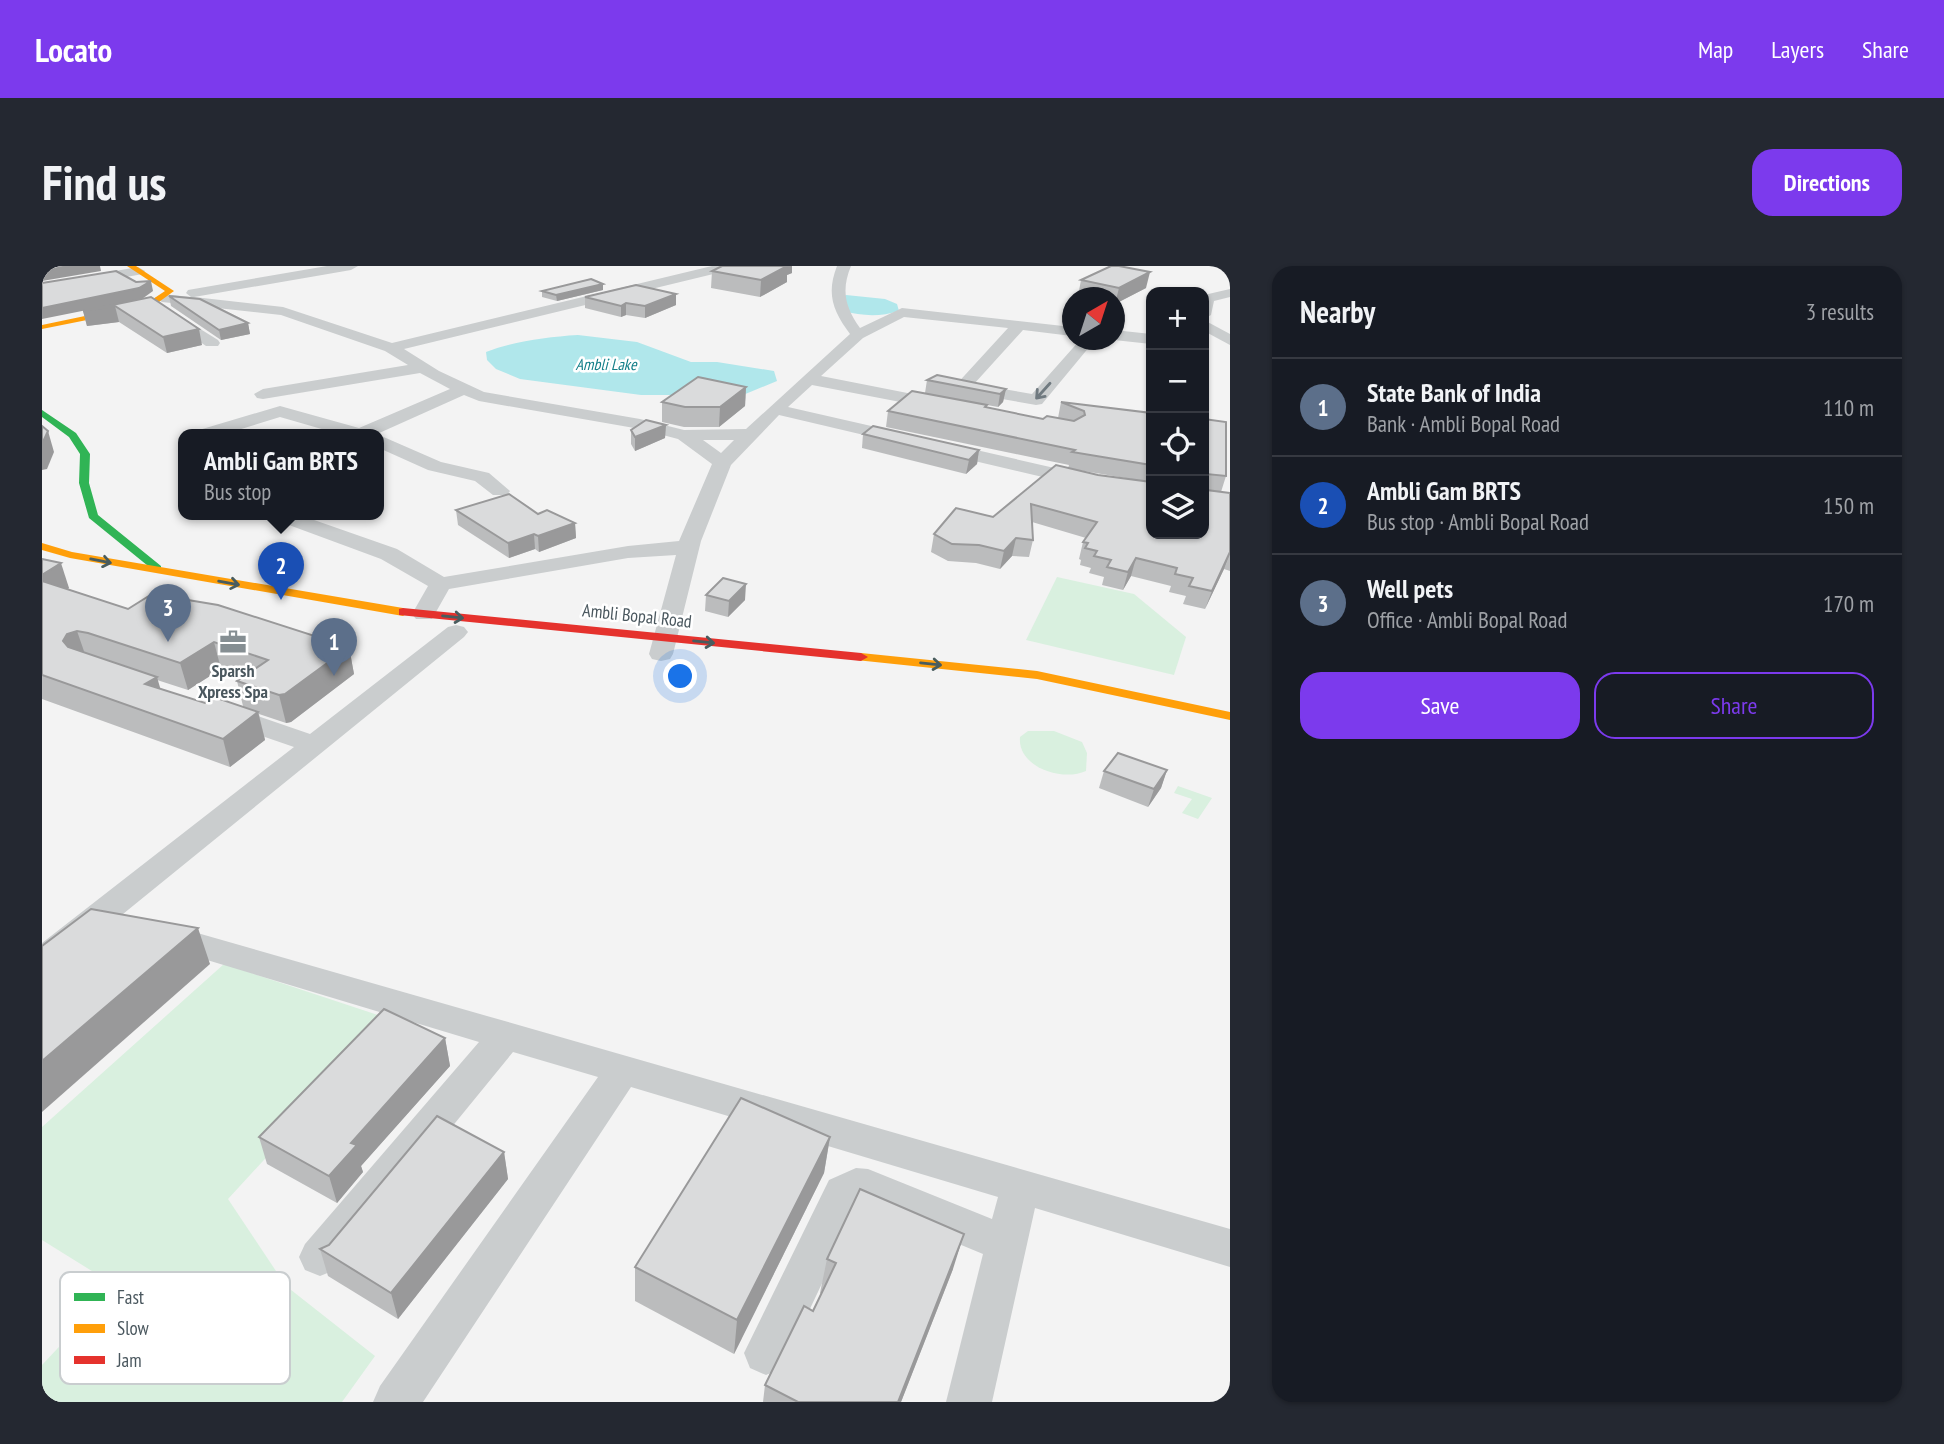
<!DOCTYPE html>
<html lang="en">
<head>
<meta charset="utf-8">
<style>
	body { margin:0; font-family:"PT Sans Narrow",sans-serif; background:#242831; color:#f1f3f6 }
	.controls { position:absolute; right:21px; top:21px; display:grid; overflow:hidden; border-radius:14px; box-shadow:0 2px 5px #0004 }
	.controls button { width:63px; height:63px; display:grid; place-items:center; padding:0; border:0; border-bottom:2px solid #363941; background:#171b24; color:#f1f3f6; font:35px sans-serif }
	.compass { position:absolute; left:1020px; top:21px; width:63px; height:63px; border-radius:50%; background:#171b24; box-shadow:0 2px 5px #0004; rotate:39deg }
	.you { position:absolute; left:639px; top:411px; width:24px; height:24px; margin:-18px; border:5px solid #fff; border-radius:50%; background:#1a73e8; box-shadow:0 0 0 10px #1a73e833 }
	.badge { display:grid; place-items:center; width:46px; height:46px; border-radius:50%; background:#7c3aed; color:#fff; font-size:23px; font-weight:700 }
	.pin { position:absolute; translate:-50% -58px; filter:drop-shadow(0 2px 4px #0008) }
	.pin::after { content:''; position:absolute; top:37px; width:24px; height:21px; background:inherit; clip-path:polygon(0 0,100% 0,50% 100%) }
	.popup { position:absolute; left:136px; top:163px; width:206px; height:91px; box-sizing:border-box; display:grid; place-content:center; border-radius:14px; background:#171b24; filter:drop-shadow(0 2px 5px #0005); font-size:23px; white-space:nowrap; color:#9ea1a6 }
	.popup b { font-size:26px; color:#f1f3f6 }
	.popup::after { content:''; position:absolute; left:50%; top:100%; margin-left:-14px; border:14px solid transparent; border-top-color:#171b24 }
	.list { margin:0; padding:0; list-style:none }
	h2 { display:flex; justify-content:space-between; align-items:center; height:91px; margin:0; padding:0 28px; font-size:30px }
	h2 small { font-size:23px; font-weight:400; color:#9ea1a6 }
	.list li { display:grid; grid-template-columns:46px 1fr auto; gap:21px; align-items:center; box-sizing:border-box; height:98px; padding:0 28px; border-top:2px solid #363941 }
	.list b { display:block; font-size:26px; white-space:nowrap }
	.list p { margin:0; font-size:23px; white-space:nowrap; color:#9ea1a6 }
	.list em { font-size:23px; font-style:normal; color:#9ea1a6 }
	.actions { display:flex; gap:14px; padding:21px 28px }
	.actions a { flex:1; padding:16px 0; border:2px solid #7c3aed; border-radius:21px; text-align:center; font-size:24px; color:#7c3aed }
	.actions .main { background:#7c3aed; color:#fff }
	.icon { flex:none; width:38px; height:38px; fill:none; stroke:currentColor; stroke-width:2; stroke-linecap:round; stroke-linejoin:round }
	.map { position:relative; flex:none; width:1188px; height:1136px; overflow:hidden; border-radius:21px }
	header { display:flex; align-items:center; gap:42px; box-sizing:border-box; height:98px; padding:0 35px; background:#7c3aed; color:#fff }
	header strong { font-size:33px }
	nav { display:flex; gap:38px; margin-inline-start:auto; font-size:24px }
	.intro { display:flex; align-items:center; justify-content:space-between; box-sizing:border-box; height:168px; padding:0 42px }
	h1 { margin:0; font-size:49px }
	.button { padding:18px 32px; border-radius:21px; background:#7c3aed; color:#fff; font-size:24px; font-weight:700 }
	main { display:flex; gap:42px; padding:0 42px }
	aside { flex:1; background:#171b24; border-radius:21px; box-shadow:0 2px 5px #0004 }
	.map>svg:first-child { display:block }
</style>
</head>
<body>
<header>
<strong>Locato</strong>
<nav><a>Map</a><a>Layers</a><a>Share</a></nav>
</header>
<div class="intro"><h1>Find us</h1><a class="button">Directions</a></div>
<main>
<div class="map">
<svg width="1188" height="1136" viewBox="0 0 1188 1136">
	<rect width="100%" height="100%" fill="#f3f3f3"/>
	<g fill="#d9f0df">
		<path d="M1015 311 1092 328 1144 371 1132 409 984 374Z"/>
		<path d="M986 465H1012L1040 476 1045 487 1044 505C1020 516 975 501 978 471Z"/>
		<path d="M1136 520 1170 532 1156 553 1140 547 1150 533 1132 527Z"/>
		<path d="M182 698 351 754 186 933 244 1020 333 1090 300 1136H0V1099L74 1020 0 974V861Z"/>
	</g>
	<g fill="#b0e7eb">
		<path d="M804 29 843 33 855 38 857 45C838 51 820 50 801 45L797 32Z"/>
		<path d="M536 69 595 76 649 96H675L732 105 735 115 701 129H599L478 113 454 103 445 94 444 86C474 75 504 71 536 69Z"/>
	</g>
	<g fill="none" stroke-linecap="round" stroke-linejoin="round">
		<g fill="#cacdce" fill-rule="evenodd">
			<path d="M285 0H316L309 4 152 31 241 41 350 77 670 0H694L692 3 362 83 397 105 442 126 598 153 642 164 704 163 808 68C791 45 784 28 795 0H809C799 24 803 41 818 62L860 42 1030 61V70L981 64 932 118 990 128 1038 74H1053L1000 138 994 139 920 126 912 121 966 62 862 51 821 72 779 110 906 135 909 139 906 143 900 144 770 119 746 141 1052 211 1109 219V231L1052 223 737 149 689 199 659 275 631 388 628 393 619 395 610 393 607 388 634 289 586 292 407 323 390 353H374L370 348 386 320 339 293 228 252 225 248H255L355 283 402 311 586 280 637 275 670 198 636 173 598 163 437 135 422 129 335 168H297L238 151 183 168H154L157 164 238 140 317 162 408 123 378 107 221 133 215 132 212 128 221 123 366 99 343 85 239 49 120 36 113 32 120 28 149 31 144 27 146 24ZM661 174H692L679 187Z"/>
			<path d="M96 1 103 5 101 8 0 26V18Z"/>
			<path d="M1188 23V31L1172 35 1169 49 1162 53V29Z"/>
			<path d="M126 43 176 74 178 77 176 80H164L121 50 119 47Z"/>
			<path d="M1162 54 1188 68V79L1162 65Z"/>
			<path d="M1072 64 1109 68V78L1072 74Z"/>
			<path d="M337 169 399 196 447 207 468 225 465 229H451L433 215 386 204 337 182Z"/>
			<path d="M414 359 422 361 426 366 422 371 12 704 0 707V677L252 481 174 454 170 448 174 442 183 440 192 442 268 468 406 361Z"/>
			<path d="M124 658 1188 963V1001L993 942 950 1136H904L941 988 818 937 740 1102 724 1109 708 1102 702 1087 787 914 814 902 826 903 950 953 956 931 589 821 381 1136H331L338 1120 556 811 471 786 293 1004 278 1010 263 1004 257 991 263 978 437 776 112 678 108 670 112 662Z"/>
		</g>
		<path fill="#30b455" fill-rule="evenodd" d="M0 144 34 167 48 188 47 217 56 249 119 300V304H111L47 252 37 217 38 188 27 171 0 151Z"/>
		<g fill="#ff9f0a" fill-rule="evenodd">
			<path d="M85 0H94L132 25 110 41 0 63V59L105 37 123 25Z"/>
			<path d="M0 277 30 286 361 342 367 346 361 350 28 292 0 284Z"/>
			<path d="M819 387 995 405 1188 446V454L995 413 814 394V388Z"/>
		</g>
		<path fill="#e5322d" fill-rule="evenodd" d="M361 342 819 387 826 391 819 395 357 349V343Z"/>
	</g>
	<g fill="#bbbcbd" fill-rule="evenodd">
		<path d="M670 5 750 7 745 9V16L718 31 669 22Z"/>
		<path d="M1039 14 1104 22 1073 38V32H1044L1036 30Z"/>
		<path d="M561 24 515 35 500 31V25Z"/>
		<path d="M127 30 206 57 208 68 179 74 129 40Z"/>
		<path d="M109 31 160 79 125 87 77 56 45 60 41 45Z"/>
		<path d="M543 31 634 39 603 52 584 49 579 51 543 42Z"/>
		<path d="M885 114 964 123 961 136 956 141 945 139V141L1001 153 1016 152 1019 136 1109 147V268L1162 153 1184 210 1179 226 1188 227V305L1182 303 1163 343 1141 338 1144 330 1127 326 1129 320 1089 310 1081 324 1060 319 1062 311 1047 307 1049 302 1038 299 1039 294 1037 293 1041 276 1044 272 990 256 991 274 987 291 970 290 958 303 934 297 906 295 889 286 892 268 951 251 1026 202 1027 199 844 161 846 145 883 127ZM1030 203 1107 216 1056 209Z"/>
		<path d="M704 121 703 140 677 161H642L620 156V136Z"/>
		<path d="M624 159 623 172 593 185 589 178V164Z"/>
		<path d="M821 168 937 184 935 198 924 208 820 182Z"/>
		<path d="M414 244 496 248 533 257 534 272 497 286 493 283 467 292 416 259Z"/>
		<path d="M0 293 27 322 26 323 86 343 307 381 312 408 249 456 244 457 217 448 223 474 188 501 0 433ZM179 403 201 411 195 415 201 440 163 437 118 423 115 414 146 424Z"/>
		<path d="M664 329 703 334 686 351 663 345Z"/>
		<path d="M1125 504 1119 522 1106 541 1057 522 1062 505Z"/>
		<path d="M403 772 408 800 319 900 321 906 295 937 225 898 217 871Z"/>
		<path d="M788 871 782 907 692 1088 593 1035V1001Z"/>
		<path d="M462 886 466 913 356 1053 286 1010 278 983Z"/>
		<path d="M785 993 911 1003 859 1136H721L723 1119 771 1045 779 1028 778 1027Z"/>
	</g>
	<g fill="#99999a">
		<path d="M27 0H58L59 5 0 15V5Z"/>
		<path d="M737 0H750V7L745 9V16L718 31 719 14Z"/>
		<path d="M1108 6 1104 22 1073 38 1077 22Z"/>
		<path d="M109 15 111 25 100 33 0 53V42Z"/>
		<path d="M561 18V24L515 35 514 29Z"/>
		<path d="M634 28V39L603 52V40Z"/>
		<path d="M584 37V49L579 51V40Z"/>
		<path d="M73 40 77 56 45 60 41 45Z"/>
		<path d="M206 57 208 68 179 74 177 64Z"/>
		<path d="M157 63 160 79 125 87 121 71Z"/>
		<path d="M704 121 703 140 677 161 678 141Z"/>
		<path d="M964 123 961 136 956 141 958 128Z"/>
		<path d="M624 159 623 172 593 185V171Z"/>
		<path d="M6 165 12 186 5 203 0 204V178Z"/>
		<path d="M937 184 935 198 924 208 927 194Z"/>
		<path d="M533 257 534 272 497 286 496 270Z"/>
		<path d="M492 268 493 283 467 292 466 277Z"/>
		<path d="M974 272 970 290 958 303 962 285Z"/>
		<path d="M1188 286 1182 303 1163 343 1170 325Z"/>
		<path d="M1094 292 1089 310 1081 324 1086 306Z"/>
		<path d="M19 297 27 322 3 339 0 330V309Z"/>
		<path d="M704 318 703 334 686 351 687 335Z"/>
		<path d="M35 365 44 391 34 395 21 375 25 368Z"/>
		<path d="M172 376 179 403 146 424 138 397Z"/>
		<path d="M307 381 312 408 249 456 244 457 237 429Z"/>
		<path d="M115 411 123 439 103 418Z"/>
		<path d="M216 446 223 474 188 501 181 473Z"/>
		<path d="M1125 504 1119 522 1106 541 1112 523Z"/>
		<path d="M156 662 168 698 0 846V795Z"/>
		<path d="M403 772 408 800 319 900 321 906 295 937 287 910 309 877Z"/>
		<path d="M788 871 782 907 692 1088 695 1054Z"/>
		<path d="M462 886 466 913 356 1053 349 1027Z"/>
		<path d="M922 968 911 1003 859 1136H856Z"/>
	</g>
	<g fill="#dadbdc" stroke="#99999a" stroke-width="2">
		<path d="M0 0H27L0 5Z"/>
		<path d="M680 0H745L719 14 670 5Z"/>
		<path d="M1069 0H1077L1108 6 1077 22 1039 14Z"/>
		<path d="M74 5 94 16 109 15 97 22 0 42V17Z"/>
		<path d="M549 13 561 18 514 29 500 25Z"/>
		<path d="M594 19 634 28 603 40 584 37 579 40 543 31Z"/>
		<path d="M127 30 158 33 206 57 177 64Z"/>
		<path d="M109 31 157 63 121 71 73 40 41 45Z"/>
		<path d="M895 109 964 123 958 128 885 114Z"/>
		<path d="M656 111 704 121 678 141H643L620 136Z"/>
		<path d="M870 125 945 139 943 141 1001 153 1005 150 1032 155 1043 149 1042 145 1019 136 1109 147V199L1030 186 1033 184 846 145Z"/>
		<path d="M1162 153 1184 156V210L1165 208V224L1188 227V286L1170 325 1147 320 1151 312 1133 308 1135 302 1094 292 1086 306 1065 301 1069 294 1052 290 1055 285 1043 282 1046 277 1041 276 1055 256 989 238 991 274 974 272 962 285 937 279 910 278 892 268 914 242 951 251 1014 199 1056 209 1109 216V268H1162Z"/>
		<path d="M604 154 624 159 593 171 589 164Z"/>
		<path d="M0 160 6 165 0 178Z"/>
		<path d="M831 160 937 184 927 194 821 168Z"/>
		<path d="M467 228 496 248 505 244 533 257 496 270 492 268 466 277 414 244Z"/>
		<path d="M0 293 19 297 0 309Z"/>
		<path d="M681 312 704 318 687 335 664 329Z"/>
		<path d="M0 315 86 343 110 328 176 339 307 381 243 428 237 429 195 415 226 394 172 376 138 397 46 367 35 365 25 368 21 375 26 381 115 411 103 418 163 437 172 431 216 446 181 473 0 409Z"/>
		<path d="M1076 487 1125 504 1112 523 1062 505Z"/>
		<path d="M49 643 156 662 0 795V680Z"/>
		<path d="M342 743 403 772 309 877 315 879 287 910 217 871Z"/>
		<path d="M699 832 788 871 695 1054 593 1001Z"/>
		<path d="M395 850 462 886 349 1027 278 983 287 979Z"/>
		<path d="M818 923 922 968 856 1136H756L723 1119 762 1040 771 1045 794 997 785 993Z"/>
	</g>
	<defs><path id="oneway-shaft" d="M-6 0H5M1.5-3L5.5 0L1.5 3" fill="none" stroke-width="1.6" stroke-linecap="round" stroke-linejoin="round" transform="scale(1.75)"/></defs>
	<use stroke="#707a80" href="#oneway-shaft" transform="translate(1001 125) rotate(132)"/>
	<g stroke="#495c5e">
		<use href="#oneway-shaft" transform="translate(59 295) rotate(11)"/>
		<use href="#oneway-shaft" transform="translate(187 317) rotate(10)"/>
		<use href="#oneway-shaft" transform="translate(411 351) rotate(6)"/>
		<use href="#oneway-shaft" transform="translate(662 376) rotate(6)"/>
		<use href="#oneway-shaft" transform="translate(889 398) rotate(6)"/>
	</g>
	<defs>
		<symbol id="office-bare" viewBox="-9 -9 18 18"><path d="M-6-3h4V-5.5h4V-3h4V5H-6ZM-1-4.5V-3h2v-1.5ZM-6 0V1H6V0Z" fill="#858e92" stroke="#fff" stroke-width="2.5" paint-order="stroke"/></symbol>
	</defs>
	<g fill-rule="evenodd">
		<use href="#office-bare" x="172" y="357" width="38" height="38"/>
	</g>
	<g text-anchor="middle" stroke-width="5" stroke-linejoin="round" paint-order="stroke">
		<g font-size="16" font-style="italic" fill="#137f89" stroke="#fff">
			<text x="564" y="104">Ambli Lake</text>
		</g>
		<g font-size="18" fill="#4a575e" stroke="#fff">
			<text transform="translate(595 350) rotate(6)" y="6">Ambli Bopal Road</text>
		</g>
		<g font-size="18" font-weight="bold" fill="#4a575e" stroke="#fff">
			<text x="191" y="411">Sparsh<tspan x="191" dy="21">Xpress Spa</tspan></text>
		</g>
	</g>
	<rect x="18" y="1006" width="230" height="112" rx="10" fill="#fff" stroke="#c9cdcf" stroke-width="2"/>
	<rect x="32" y="1027" width="31" height="8" fill="#30b455"/>
	<rect x="32" y="1058" width="31" height="9" fill="#ff9f0a"/>
	<rect x="32" y="1090" width="31" height="8" fill="#e5322d"/>
	<g font-size="19" fill="#4a575e">
		<text x="75" y="1038">Fast</text>
		<text x="75" y="1069">Slow</text>
		<text x="75" y="1101">Jam</text>
	</g>
</svg>
<div class="controls">
<button>+</button>
<button>−</button>
<button><svg class="icon" aria-label="locate" viewBox="0 0 24 24"><circle cx="12" cy="12" r="6"/><path d="M12 2v4M12 18v4M2 12h4M18 12h4"/></svg></button>
<button><svg class="icon" aria-label="layers" viewBox="0 0 24 24"><path d="M12 4l9 5-9 5-9-5zM3 14l9 5 9-5"/></svg></button>
</div>
<svg class="compass" viewBox="-18 -18 36 36"><path d="M0-13l5 13h-10z" fill="#e53935"/><path d="M0 13l5-13h-10z" fill="#9ea1a6"/></svg>
<div class="you"></div>
<div class="pin badge" style="left:292px;top:410px;background:#5c6f8a">1</div>
<div class="pin badge" style="left:239px;top:334px;background:#1a4fb4">2</div>
<div class="popup"><b>Ambli Gam BRTS</b>Bus stop</div>
<div class="pin badge" style="left:126px;top:376px;background:#5c6f8a">3</div>
</div>
<aside>
<h2>Nearby<small>3 results</small></h2>
<ul class="list">
<li><span class="badge" style="background:#5c6f8a">1</span><div><b>State Bank of India</b><p>Bank · Ambli Bopal Road</p></div><em>110 m</em></li>
<li><span class="badge" style="background:#1a4fb4">2</span><div><b>Ambli Gam BRTS</b><p>Bus stop · Ambli Bopal Road</p></div><em>150 m</em></li>
<li><span class="badge" style="background:#5c6f8a">3</span><div><b>Well pets</b><p>Office · Ambli Bopal Road</p></div><em>170 m</em></li>
</ul>
<div class="actions"><a class="main">Save</a><a>Share</a></div>
</aside>
</main>
</body>
</html>
